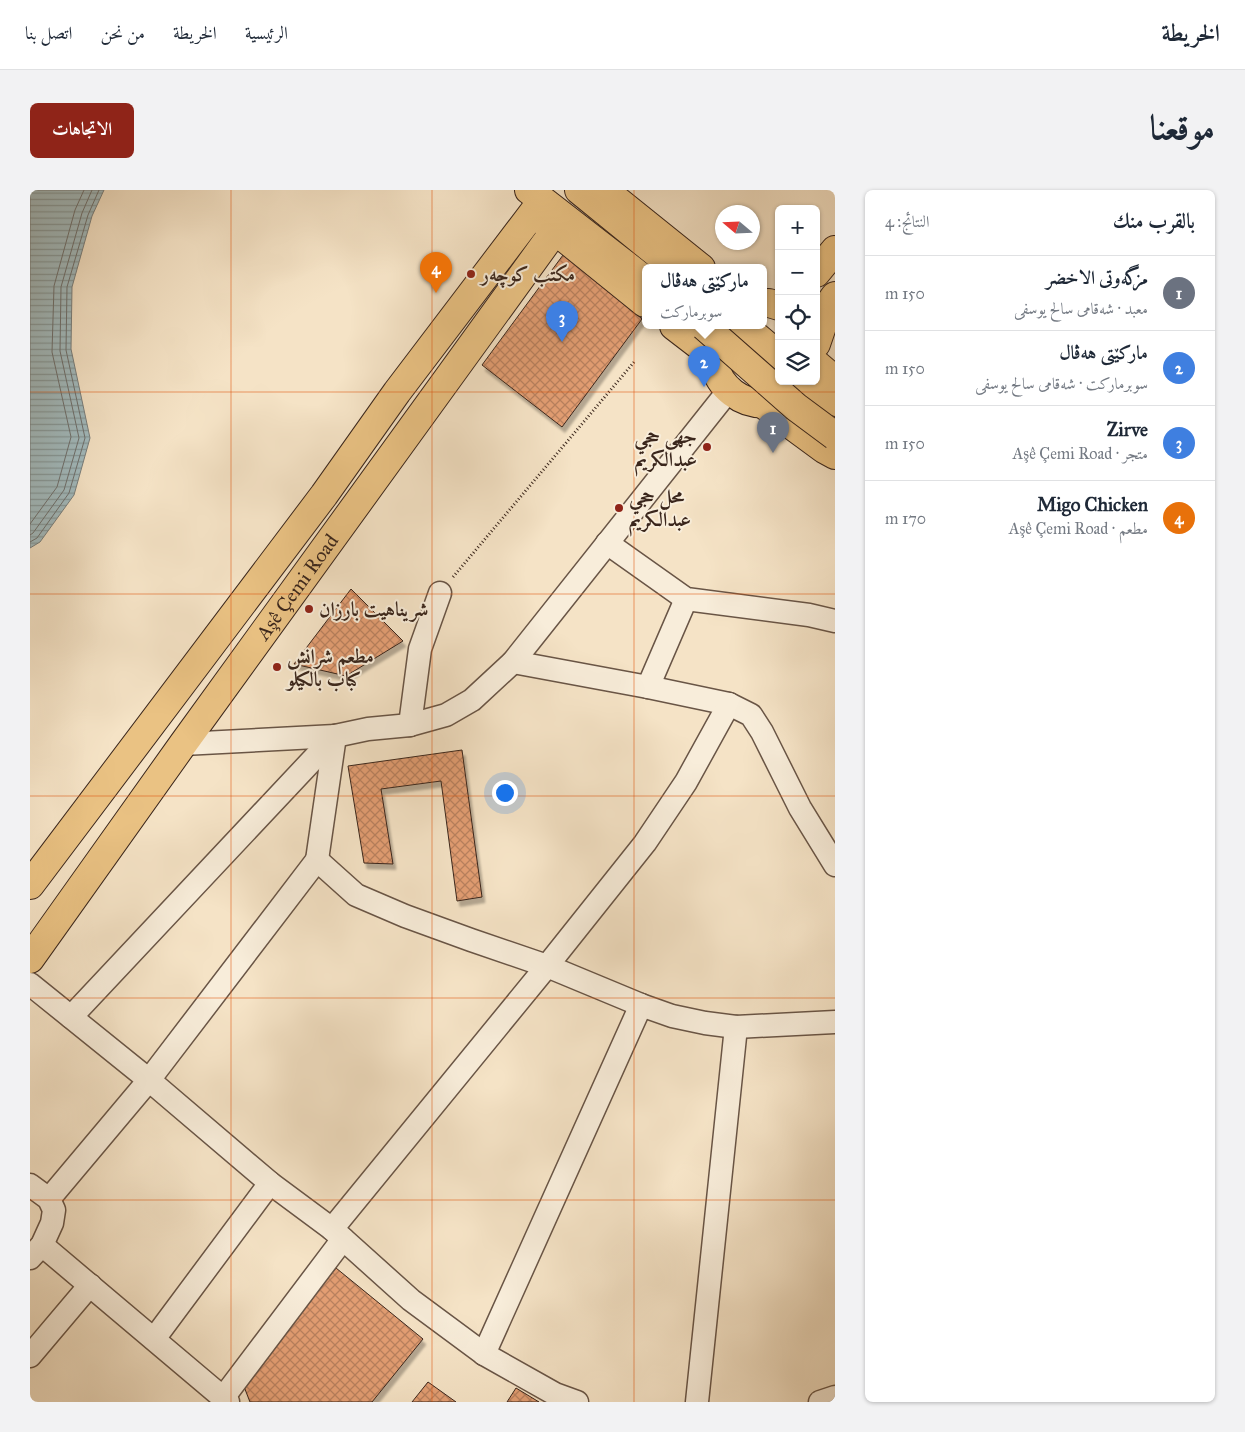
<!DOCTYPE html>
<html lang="ar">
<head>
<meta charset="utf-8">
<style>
	body { margin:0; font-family:"IM FELL Great Primer",Amiri,serif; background:#f2f2f3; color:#1f2937; direction:rtl }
	.controls { position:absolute; right:15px; top:15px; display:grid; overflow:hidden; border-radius:8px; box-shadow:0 1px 4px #0004 }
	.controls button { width:45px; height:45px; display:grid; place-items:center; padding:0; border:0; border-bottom:1px solid #e0e1e3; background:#fff; color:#1f2937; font:25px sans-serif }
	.compass { position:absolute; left:685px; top:15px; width:45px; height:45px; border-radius:50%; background:#fff; box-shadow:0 1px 4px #0004; rotate:289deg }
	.you { position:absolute; left:474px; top:602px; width:18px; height:18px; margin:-12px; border:4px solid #fff; border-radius:50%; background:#1a73e8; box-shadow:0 0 0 8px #1a73e833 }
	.badge { display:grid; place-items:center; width:32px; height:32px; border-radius:50%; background:#8f2418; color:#fff; font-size:16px; font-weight:700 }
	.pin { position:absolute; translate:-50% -41px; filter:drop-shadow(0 1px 2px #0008) }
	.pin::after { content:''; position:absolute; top:26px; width:18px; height:15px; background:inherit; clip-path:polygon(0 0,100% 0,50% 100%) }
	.popup { position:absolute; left:612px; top:74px; width:125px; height:65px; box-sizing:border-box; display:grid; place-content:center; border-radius:8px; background:#fff; filter:drop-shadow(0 1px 4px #0005); font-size:16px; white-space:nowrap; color:#747a83 }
	.popup b { font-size:19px; color:#1f2937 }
	.popup::after { content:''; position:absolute; left:50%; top:100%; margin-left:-10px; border:10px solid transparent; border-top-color:#fff }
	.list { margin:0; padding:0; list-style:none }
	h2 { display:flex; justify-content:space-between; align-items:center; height:65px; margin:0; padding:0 20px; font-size:21px }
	h2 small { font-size:16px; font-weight:400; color:#747a83 }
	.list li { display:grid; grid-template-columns:32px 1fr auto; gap:15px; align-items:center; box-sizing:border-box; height:75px; padding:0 20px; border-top:1px solid #e0e1e3 }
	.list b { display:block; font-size:19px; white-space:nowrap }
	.list p { margin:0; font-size:16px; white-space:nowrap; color:#747a83 }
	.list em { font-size:16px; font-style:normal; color:#747a83 }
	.icon { flex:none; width:28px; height:28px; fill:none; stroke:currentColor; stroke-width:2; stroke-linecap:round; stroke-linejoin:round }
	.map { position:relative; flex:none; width:805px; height:1212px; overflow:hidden; direction:ltr; border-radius:8px }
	header { display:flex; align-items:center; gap:30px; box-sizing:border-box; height:70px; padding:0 25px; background:#fff; border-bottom:1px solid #e0e1e3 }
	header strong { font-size:24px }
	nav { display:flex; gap:28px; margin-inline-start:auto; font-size:18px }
	.intro { display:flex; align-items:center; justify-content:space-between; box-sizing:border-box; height:120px; padding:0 30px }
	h1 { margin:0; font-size:35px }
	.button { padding:12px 22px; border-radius:8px; background:#8f2418; color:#fff; font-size:18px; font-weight:700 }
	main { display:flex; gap:30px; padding:0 30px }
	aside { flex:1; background:#fff; border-radius:8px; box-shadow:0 1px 4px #0004 }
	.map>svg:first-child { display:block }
</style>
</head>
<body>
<header>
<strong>الخريطة</strong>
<nav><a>الرئيسية</a><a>الخريطة</a><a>من نحن</a><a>اتصل بنا</a></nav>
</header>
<div class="intro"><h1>موقعنا</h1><a class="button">الاتجاهات</a></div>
<main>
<aside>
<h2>بالقرب منك<small>النتائج: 4</small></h2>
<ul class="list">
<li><span class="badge" style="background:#6b7280">1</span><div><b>مزگەوتی الاخضر</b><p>معبد · شەقامی سالح یوسفی</p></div><em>150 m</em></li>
<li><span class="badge" style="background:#3f7fe0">2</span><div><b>مارکێتی هەڤال</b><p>سوبرماركت · شەقامی سالح یوسفی</p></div><em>150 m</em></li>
<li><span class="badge" style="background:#3f7fe0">3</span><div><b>Zirve</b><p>متجر · Aşê Çemi Road</p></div><em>150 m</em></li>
<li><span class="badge" style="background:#e8710a">4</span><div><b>Migo Chicken</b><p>مطعم · Aşê Çemi Road</p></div><em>170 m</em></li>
</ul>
</aside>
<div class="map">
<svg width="805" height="1212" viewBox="0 0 805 1212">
	<defs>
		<pattern id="water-rules" width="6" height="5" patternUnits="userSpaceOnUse" patternTransform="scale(1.25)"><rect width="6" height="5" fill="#a2bbbf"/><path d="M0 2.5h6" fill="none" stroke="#85989a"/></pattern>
		<pattern id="building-cross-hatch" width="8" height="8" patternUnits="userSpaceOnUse" patternTransform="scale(1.25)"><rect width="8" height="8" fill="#e39e73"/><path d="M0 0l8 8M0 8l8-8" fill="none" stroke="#b9815e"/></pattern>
		<filter id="shadow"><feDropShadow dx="3" dy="5.5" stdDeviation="1" flood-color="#0004"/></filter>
	</defs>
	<rect width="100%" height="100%" fill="#f5e3c6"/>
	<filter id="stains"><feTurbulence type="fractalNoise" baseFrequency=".004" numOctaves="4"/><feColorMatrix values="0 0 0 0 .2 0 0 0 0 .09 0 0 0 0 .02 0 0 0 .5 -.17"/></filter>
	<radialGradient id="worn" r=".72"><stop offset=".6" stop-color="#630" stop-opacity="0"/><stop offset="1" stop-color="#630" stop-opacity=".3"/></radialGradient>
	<path fill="url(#water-rules)" stroke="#787f7e" d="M0 0H74L62 26 42 97 41 159 60 248 44 305 10 352 0 358Z"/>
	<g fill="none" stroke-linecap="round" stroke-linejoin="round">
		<g stroke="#6e706e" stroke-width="1">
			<path d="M0 334 27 297 41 247 22 162 24 96 45 20 54 0"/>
			<path d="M0 345 3 343 34 300 49 248 30 161 31 97 52 23 62 0"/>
			<path d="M0 352 7 348 39 303 55 248 36 160 37 97 58 25 69 0"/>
		</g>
	</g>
	<g fill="url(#building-cross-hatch)" stroke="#3a261c" filter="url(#shadow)">
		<path d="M536 61 612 129 532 237 452 175Z"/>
		<path d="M321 399 373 451 316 486 264 474Z"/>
		<path d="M432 560 452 707 427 711 411 591 351 599 363 674 334 673 318 576Z"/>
		<path d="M306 1078 393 1149 342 1212H220L213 1194Z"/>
		<path d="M398 1192 426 1212H382Z"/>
		<path d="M486 1198 509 1212H477Z"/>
	</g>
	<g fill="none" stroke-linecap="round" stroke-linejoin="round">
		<defs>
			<g id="minor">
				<path d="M577 353 656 409 779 425 805 431"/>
				<path d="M483 472 618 497 699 514 721 525 732 542 770 618 805 675"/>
				<path d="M618 497 656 409"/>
				<path d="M380 535 390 459 410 403"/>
				<path d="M153 554 305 546 338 539 380 535 416 525 442 510 483 472 699 200"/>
				<path d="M287 670 305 546"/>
				<path d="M0 794 119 890 240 993 302 1039 381 1110 454 1164 525 1204 547 1212"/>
				<path d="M41 827 305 546"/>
				<path d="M0 995 19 1009 24 1020 22 1033 12 1055 0 1068"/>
				<path d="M19 1009 119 890 287 670 326 705 375 726 441 750 517 776 615 653 656 592 699 514"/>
				<path d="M302 1039 517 776 611 815 642 826 675 833 706 837 805 832"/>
				<path d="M12 1055 198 1212"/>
				<path d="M124 1149 240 993"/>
				<path d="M454 1164 611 815"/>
				<path d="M0 1166 60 1095"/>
				<path d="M193 1208 313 1049"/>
				<path d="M667 1212 706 837"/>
				<path d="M790 1212 805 1207"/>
			</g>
			<g id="major">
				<path d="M574 0 671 78"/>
				<path d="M511 29 615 113"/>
				<path d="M786 83 805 60"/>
				<path d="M733 113H739L749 116"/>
				<path d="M644 136 683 166"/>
				<path d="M692 136C659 188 727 243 773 195"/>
				<path d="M786 154 800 113 805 106"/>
				<path d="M786 174 805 190"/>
				<path d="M733 214 794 259 805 265"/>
				<path d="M0 695 294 305 367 202 512 11"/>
				<path id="s1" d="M0 769 153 554 534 28"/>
			</g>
			<g id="highway">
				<path d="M499 0 615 90"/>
				<path d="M549 0 645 78"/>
				<path d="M714 136 749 166"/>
				<path d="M778 191 805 212"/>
			</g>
		</defs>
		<use href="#minor" stroke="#695546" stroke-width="25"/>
		<use href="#major" stroke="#3a261c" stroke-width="30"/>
		<use href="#highway" stroke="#3a261c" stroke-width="30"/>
		<path stroke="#3a261c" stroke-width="3" stroke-dasharray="1 2.5" stroke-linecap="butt" d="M423 387 605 171"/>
		<use href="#minor" stroke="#f8edda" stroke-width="22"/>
		<use href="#major" stroke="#eac283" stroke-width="28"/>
		<use href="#highway" stroke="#eac283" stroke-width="28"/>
		<defs>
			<path id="highway-bridge" d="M674 136 766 217 805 246"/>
		</defs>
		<use href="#highway-bridge" stroke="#3a261c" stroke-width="30" stroke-linecap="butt"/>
		<use href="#highway-bridge" stroke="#eac283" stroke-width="28"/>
	</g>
	<path fill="none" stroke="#df560d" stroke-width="1" stroke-opacity="0.55" d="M201 0V1212M402 0V1212M604 0V1212M0 202H805M0 404H805M0 606H805M0 808H805M0 1010H805"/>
	<g fill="#8f2418" stroke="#f8edda" stroke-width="2">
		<circle cx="441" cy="84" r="5"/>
		<circle cx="677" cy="257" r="5"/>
		<circle cx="589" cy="318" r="5"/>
		<circle cx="279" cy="419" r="5"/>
		<circle cx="247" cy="477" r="5"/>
	</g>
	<g text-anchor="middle" stroke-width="4" stroke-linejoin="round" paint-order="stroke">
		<g font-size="20" font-weight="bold" fill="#3a261c" stroke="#f8edda" text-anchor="start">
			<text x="451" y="91">مکتب کوچه‌ر</text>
			<text x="667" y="253" text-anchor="end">جهى حجي<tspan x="667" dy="23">عبدالكريم</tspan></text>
			<text x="599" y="313">محل حجي<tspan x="599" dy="23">عبدالكريم</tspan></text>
			<text x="289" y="426">شريناهيت بارزان</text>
			<text x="257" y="473">مطعم شرانش<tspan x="257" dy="23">كباب بالكيلو</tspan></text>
		</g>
		<g font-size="20" fill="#3a261c" stroke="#f8edda">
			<text dy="7" stroke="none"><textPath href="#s1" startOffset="458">Aşê Çemi Road</textPath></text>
		</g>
	</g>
	<rect width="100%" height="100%" filter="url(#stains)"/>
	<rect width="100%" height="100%" fill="url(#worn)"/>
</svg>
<div class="controls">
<button>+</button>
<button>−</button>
<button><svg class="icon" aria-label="locate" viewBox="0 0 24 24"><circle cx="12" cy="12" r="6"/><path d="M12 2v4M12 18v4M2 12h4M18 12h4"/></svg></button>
<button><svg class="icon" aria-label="layers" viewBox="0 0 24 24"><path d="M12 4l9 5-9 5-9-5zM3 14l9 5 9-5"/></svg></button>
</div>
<svg class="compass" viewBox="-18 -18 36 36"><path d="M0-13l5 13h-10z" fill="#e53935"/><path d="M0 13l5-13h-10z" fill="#747a83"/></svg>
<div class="you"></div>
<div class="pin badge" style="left:743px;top:263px;background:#6b7280">1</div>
<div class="pin badge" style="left:674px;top:197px;background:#3f7fe0">2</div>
<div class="popup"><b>مارکێتی هەڤال</b>سوبرماركت</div>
<div class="pin badge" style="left:532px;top:152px;background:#3f7fe0">3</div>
<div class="pin badge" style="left:406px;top:103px;background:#e8710a">4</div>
</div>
</main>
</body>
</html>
